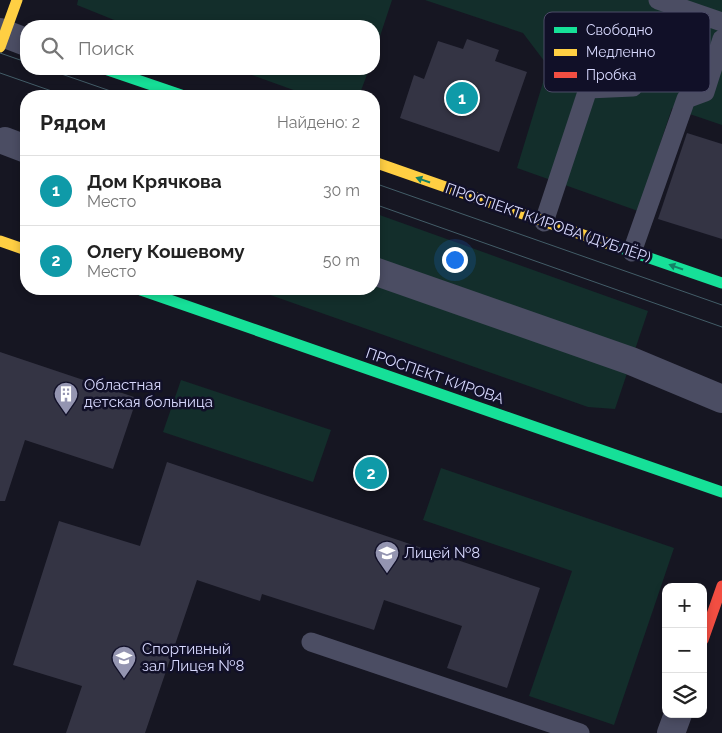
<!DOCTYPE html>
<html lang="ru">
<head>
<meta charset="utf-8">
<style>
	body { margin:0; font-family:Raleway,sans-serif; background:#f2f2f2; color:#222 }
	.controls { position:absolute; right:15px; bottom:15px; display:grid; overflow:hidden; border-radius:10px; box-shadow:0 2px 8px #0003 }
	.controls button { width:45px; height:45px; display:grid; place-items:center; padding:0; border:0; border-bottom:1px solid #e0e0e0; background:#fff; color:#222; font:25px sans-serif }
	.you { position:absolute; left:454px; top:259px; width:18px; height:18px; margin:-12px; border:4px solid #fff; border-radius:50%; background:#1a73e8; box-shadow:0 0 0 8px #1a73e833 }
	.badge { display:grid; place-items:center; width:32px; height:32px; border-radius:50%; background:#d93025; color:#fff; font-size:16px; font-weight:700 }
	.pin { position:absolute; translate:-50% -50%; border:2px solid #fff; box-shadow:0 1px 5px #0006 }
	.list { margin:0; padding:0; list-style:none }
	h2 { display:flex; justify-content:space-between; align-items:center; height:65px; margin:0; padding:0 20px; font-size:21px }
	h2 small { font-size:16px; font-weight:400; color:#767676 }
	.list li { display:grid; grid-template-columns:32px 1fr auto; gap:15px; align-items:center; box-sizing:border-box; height:70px; padding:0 20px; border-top:1px solid #e0e0e0 }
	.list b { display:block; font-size:19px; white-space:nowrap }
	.list p { margin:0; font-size:16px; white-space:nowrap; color:#767676 }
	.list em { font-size:16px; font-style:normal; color:#767676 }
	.icon { flex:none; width:28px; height:28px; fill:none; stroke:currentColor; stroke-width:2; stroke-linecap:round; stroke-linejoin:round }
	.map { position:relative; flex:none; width:722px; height:733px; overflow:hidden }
	.search { position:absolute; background:#fff; box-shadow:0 2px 8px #0003; left:20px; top:20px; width:360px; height:55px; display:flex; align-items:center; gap:12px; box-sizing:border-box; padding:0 18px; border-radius:20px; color:#767676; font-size:19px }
	.panel { position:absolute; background:#fff; box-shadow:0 2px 8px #0003; left:20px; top:90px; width:360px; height:205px; border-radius:20px }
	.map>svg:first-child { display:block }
</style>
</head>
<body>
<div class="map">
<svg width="722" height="733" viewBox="0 0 722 733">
	<rect width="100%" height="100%" fill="#161622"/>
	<g fill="#132e2b">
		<path d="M78 0H392L374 54V26H129L77 5Z"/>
		<path d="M425 0H722V125L672 108 638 211 517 168 548 66 523 33Z"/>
		<path d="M235 69H369L359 96H310Z"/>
		<path d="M374 213 648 311 615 409 588 407 253 289H374Z"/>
		<path d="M181 380 331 430 313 482 163 432Z"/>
		<path d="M441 468 674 548 614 725 529 696 572 571 423 520Z"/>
	</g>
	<g fill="#343444">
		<path d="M467 39 499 50 495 61 527 72 499 152 400 118 414 75 424 79 438 41 463 49Z"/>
		<path d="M687 133 722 144V239L658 219Z"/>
		<path d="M0 352 137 398 113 469 25 440 5 501H0Z"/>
		<path d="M167 462 540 588 507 688 447 668 462 626 384 600 374 630 262 594 260 601 197 580 145 733H66L82 686 13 665 59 521 140 546Z"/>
	</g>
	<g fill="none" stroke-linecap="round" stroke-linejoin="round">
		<g stroke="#4b4d63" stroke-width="19">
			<path d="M658 0 722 22"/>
			<path d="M544 222 588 89 633 87"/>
			<path d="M632 252 686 99 705 92 722 39"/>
			<path d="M311 642 580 733"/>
		</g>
		<g stroke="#4b4d63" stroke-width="28">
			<path d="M0 32 26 42"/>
			<path d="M5 141 26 149"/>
			<path d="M374 271 631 361 722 399"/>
			<path d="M671 733 678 714"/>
		</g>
		<g stroke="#16e098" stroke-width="11">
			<path d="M105 69 184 96"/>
			<path d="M609 244 722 283"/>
			<path d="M138 289 722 492"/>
		</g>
		<g stroke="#ffcf43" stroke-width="11">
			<path d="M0 47 17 0"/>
			<path d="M374 162 609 244"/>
			<path d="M0 241 26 250"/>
		</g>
		<path stroke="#f24e42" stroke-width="11" d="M703 640 722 586"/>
		<g stroke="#435d68" stroke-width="1">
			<path d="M0 53 26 62"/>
			<path d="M47 69 125 96"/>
			<path d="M0 73 66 96"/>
			<path d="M374 183 722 305"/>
			<path d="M374 204 722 327"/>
		</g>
	</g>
	<defs><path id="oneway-solid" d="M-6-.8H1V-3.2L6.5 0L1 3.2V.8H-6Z" transform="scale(1.25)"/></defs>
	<g fill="#148266">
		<use href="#oneway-solid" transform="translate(423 180) rotate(-161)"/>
		<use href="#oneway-solid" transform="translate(676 267) rotate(-161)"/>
	</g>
	<defs>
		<symbol id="building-pin" viewBox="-11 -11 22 30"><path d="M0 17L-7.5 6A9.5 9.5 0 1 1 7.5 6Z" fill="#9495b1" stroke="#111028"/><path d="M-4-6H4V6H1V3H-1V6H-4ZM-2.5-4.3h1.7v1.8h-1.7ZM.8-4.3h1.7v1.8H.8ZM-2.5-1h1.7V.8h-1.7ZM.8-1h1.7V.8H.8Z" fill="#fff"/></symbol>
		<symbol id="school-pin" viewBox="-11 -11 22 30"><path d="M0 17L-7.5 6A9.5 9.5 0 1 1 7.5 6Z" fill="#9495b1" stroke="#111028"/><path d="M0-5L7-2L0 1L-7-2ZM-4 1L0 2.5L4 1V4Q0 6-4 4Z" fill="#fff"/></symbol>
	</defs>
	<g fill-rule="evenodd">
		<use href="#building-pin" x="52" y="380" width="28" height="38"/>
		<use href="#school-pin" x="373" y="539" width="28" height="38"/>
		<use href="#school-pin" x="110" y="644" width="28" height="38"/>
	</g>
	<g text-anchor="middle" stroke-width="5" stroke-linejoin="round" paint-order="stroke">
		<g font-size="15" fill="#d8d9fe" stroke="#111028">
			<text transform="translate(548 223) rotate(19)" y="5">ПРОСПЕКТ КИРОВА (ДУБЛЁР)</text>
			<text transform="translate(435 376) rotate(19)" y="5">ПРОСПЕКТ КИРОВА</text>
		</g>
		<g font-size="15" fill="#d8d9fe" stroke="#111028" text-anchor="start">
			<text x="84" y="390">Областная<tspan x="84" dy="17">детская больница</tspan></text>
			<text x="404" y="558">Лицей №8</text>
			<text x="142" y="654">Спортивный<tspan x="142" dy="17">зал Лицея №8</tspan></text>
		</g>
	</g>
	<rect x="544" y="12" width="166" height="80" rx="8" fill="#111028" stroke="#4d4c68" stroke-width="1"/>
	<rect x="554" y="27" width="23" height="6" fill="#16e098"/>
	<rect x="554" y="49" width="23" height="7" fill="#ffcf43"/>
	<rect x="554" y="72" width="23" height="6" fill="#f24e42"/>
	<g font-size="14" fill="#d8d9fe">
		<text x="586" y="35">Свободно</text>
		<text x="586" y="57">Медленно</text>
		<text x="586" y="80">Пробка</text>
	</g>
</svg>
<div class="controls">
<button>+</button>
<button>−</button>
<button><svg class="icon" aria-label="layers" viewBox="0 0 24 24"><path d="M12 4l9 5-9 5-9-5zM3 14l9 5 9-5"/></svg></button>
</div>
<div class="you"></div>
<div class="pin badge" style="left:462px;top:98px;background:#0f9aa8">1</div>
<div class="pin badge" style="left:371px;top:473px;background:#0f9aa8">2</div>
<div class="search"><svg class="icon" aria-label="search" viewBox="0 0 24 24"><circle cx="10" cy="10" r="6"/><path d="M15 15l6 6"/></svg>Поиск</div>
<section class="panel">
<h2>Рядом<small>Найдено: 2</small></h2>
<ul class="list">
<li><span class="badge" style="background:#0f9aa8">1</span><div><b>Дом Крячкова</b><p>Место</p></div><em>30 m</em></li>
<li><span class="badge" style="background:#0f9aa8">2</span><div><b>Олегу Кошевому</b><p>Место</p></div><em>50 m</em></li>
</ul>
</section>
</div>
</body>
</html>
